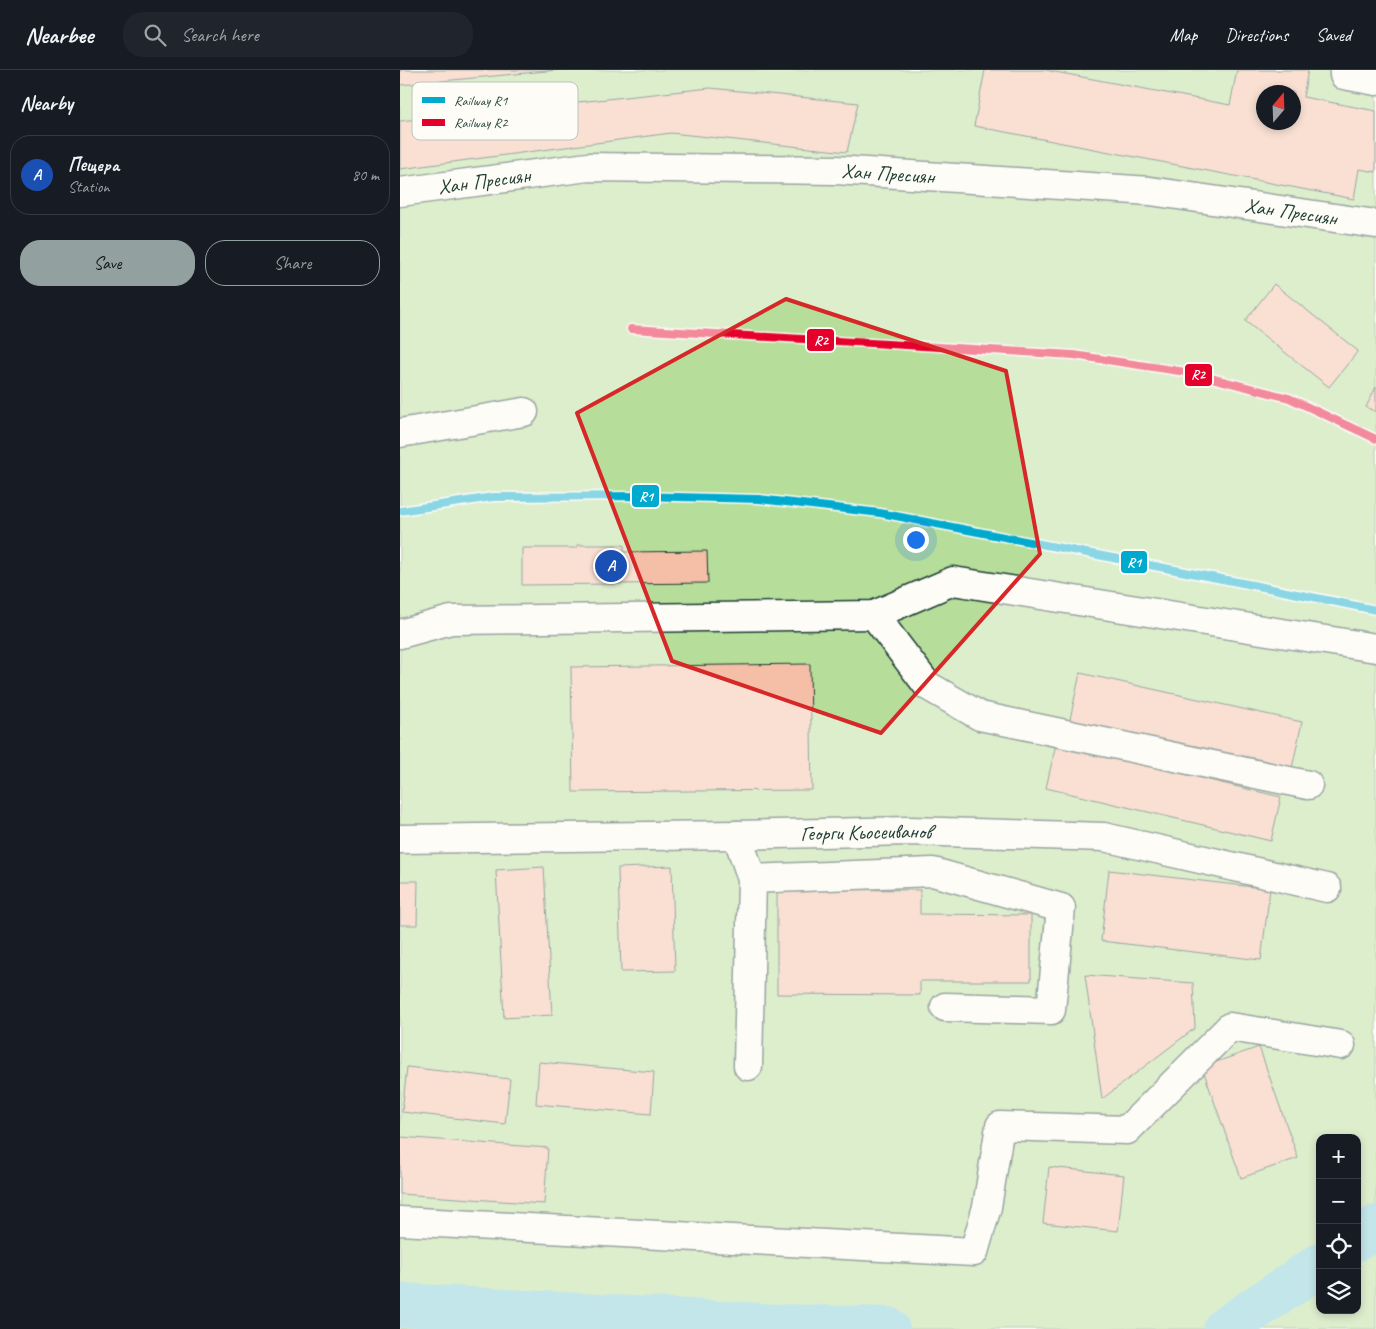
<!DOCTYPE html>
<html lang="en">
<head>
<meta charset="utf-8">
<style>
	body { margin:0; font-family:Caveat,sans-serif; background:#20242c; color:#f1f3f6 }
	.controls { position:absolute; right:15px; bottom:15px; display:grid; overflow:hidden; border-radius:10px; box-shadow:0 2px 8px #0003 }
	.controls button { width:45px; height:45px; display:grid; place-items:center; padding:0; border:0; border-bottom:1px solid #363941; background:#171b24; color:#f1f3f6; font:25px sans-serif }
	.compass { position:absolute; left:856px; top:15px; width:45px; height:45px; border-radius:50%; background:#171b24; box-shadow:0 2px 8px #0003; rotate:19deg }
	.you { position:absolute; left:515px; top:469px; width:18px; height:18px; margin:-12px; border:4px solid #fff; border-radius:50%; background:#1a73e8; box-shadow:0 0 0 8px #1a73e833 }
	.badge { display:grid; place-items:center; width:32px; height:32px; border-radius:50%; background:#92a19f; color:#fff; font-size:16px; font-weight:700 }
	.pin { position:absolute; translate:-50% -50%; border:2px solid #fff; box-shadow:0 1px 5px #0006 }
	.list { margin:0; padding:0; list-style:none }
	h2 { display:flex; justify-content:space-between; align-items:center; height:65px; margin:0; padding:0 20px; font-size:21px }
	h2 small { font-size:16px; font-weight:400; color:#9ea1a6 }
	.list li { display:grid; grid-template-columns:32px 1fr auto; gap:15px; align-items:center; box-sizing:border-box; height:80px; margin:0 10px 10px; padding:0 10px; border:1px solid #363941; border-radius:20px }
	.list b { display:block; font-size:19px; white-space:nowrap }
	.list p { margin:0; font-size:16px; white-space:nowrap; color:#9ea1a6 }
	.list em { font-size:16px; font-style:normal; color:#9ea1a6 }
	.actions { display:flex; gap:10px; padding:15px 20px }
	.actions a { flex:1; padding:11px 0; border:1px solid #92a19f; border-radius:20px; text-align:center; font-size:18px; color:#92a19f }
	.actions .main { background:#92a19f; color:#111 }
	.icon { flex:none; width:28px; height:28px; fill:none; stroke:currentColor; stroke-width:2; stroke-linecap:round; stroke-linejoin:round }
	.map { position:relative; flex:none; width:976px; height:1259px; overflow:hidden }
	header { display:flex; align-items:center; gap:30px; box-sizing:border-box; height:70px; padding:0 25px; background:#171b24; border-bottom:1px solid #363941 }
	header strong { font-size:24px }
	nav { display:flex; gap:28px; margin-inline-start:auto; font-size:18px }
	.search { width:350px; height:45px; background:#20242c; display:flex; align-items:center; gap:12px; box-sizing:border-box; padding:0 18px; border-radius:20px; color:#9ea1a6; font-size:19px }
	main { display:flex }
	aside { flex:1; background:#171b24 }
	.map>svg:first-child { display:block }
</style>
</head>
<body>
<header>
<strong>Nearbee</strong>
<div class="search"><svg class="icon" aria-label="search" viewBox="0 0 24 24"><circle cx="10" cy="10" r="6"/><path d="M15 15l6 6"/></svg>Search here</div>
<nav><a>Map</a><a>Directions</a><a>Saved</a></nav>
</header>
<main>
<aside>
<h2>Nearby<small></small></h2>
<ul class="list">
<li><span class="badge" style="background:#1a4fb4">A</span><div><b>Пещера</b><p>Station</p></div><em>80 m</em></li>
</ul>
<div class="actions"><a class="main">Save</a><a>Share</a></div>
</aside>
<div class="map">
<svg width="976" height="1259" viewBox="0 0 976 1259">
	<rect width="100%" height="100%" fill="#fdfcf7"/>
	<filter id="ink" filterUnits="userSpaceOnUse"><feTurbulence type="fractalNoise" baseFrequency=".02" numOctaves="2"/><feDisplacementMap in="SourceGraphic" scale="10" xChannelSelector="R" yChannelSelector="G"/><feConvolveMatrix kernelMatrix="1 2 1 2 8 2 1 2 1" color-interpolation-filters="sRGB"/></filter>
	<g filter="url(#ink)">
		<path fill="#b6dd99" stroke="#6a8d66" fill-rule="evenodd" d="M0 0H976V1259H0ZM864 22H894V52H864ZM920 1068H957V1240H920Z"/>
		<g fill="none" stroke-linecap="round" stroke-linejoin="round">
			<g stroke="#7dccd9" stroke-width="44">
				<path d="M957 1169 976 1157"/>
				<path d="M0 1235 378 1256 488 1259"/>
				<path d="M825 1259 920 1195"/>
			</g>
		</g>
		<g fill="#f4bea7" stroke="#1f3d34" fill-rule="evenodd">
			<path d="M0 0H157L0 15Z"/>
			<path d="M585 0H645L830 35 837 0H908L903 27 976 41V102L959 99 954 129 574 56ZM864 22H894V52H864Z"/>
			<path d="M310 18 458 33 447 82 271 63 0 99V51Z"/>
			<path d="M874 214 958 281 929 317 845 251Z"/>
			<path d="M976 317V342L966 337Z"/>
			<path d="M177 475H224V482L307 481 308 513 122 515V478H177Z"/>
			<path d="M410 594 412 720 173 722 171 597Z"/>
			<path d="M680 603 902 652 891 703 669 654Z"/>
			<path d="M656 674 881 727 871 771 646 718Z"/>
			<path d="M272 796 275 901 221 902 218 798Z"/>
			<path d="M144 797 152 945 104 948 96 800Z"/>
			<path d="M709 800 870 819 861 890 701 871Z"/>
			<path d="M0 811H18L17 855H0Z"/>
			<path d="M377 819 520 820V844L631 845V911H520V925L377 924Z"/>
			<path d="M685 905 793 913 795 958 702 1029Z"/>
			<path d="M859 977 898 1088 841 1108 802 997Z"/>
			<path d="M139 992 254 1002 251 1044 136 1034Z"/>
			<path d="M7 997 110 1009 105 1054 2 1042Z"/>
			<path d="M0 1067 148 1078 144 1134 0 1124Z"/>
			<path d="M649 1097 724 1105 718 1161 643 1153Z"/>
		</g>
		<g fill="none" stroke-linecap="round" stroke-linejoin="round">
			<defs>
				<g id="minor">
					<path d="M944 0V5L976 11"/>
					<path id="s1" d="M0 122 188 97 436 100 750 121 976 154"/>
					<path d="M0 363 124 342"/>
					<path d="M474 545 528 616 580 646 908 715"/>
					<path d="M0 564 51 550 474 545 553 511 976 578"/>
					<path d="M337 765 352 809 533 802 661 838 651 940 545 937"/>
					<path id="s2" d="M0 769 337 765 510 761 704 767 927 818"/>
					<path d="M348 996 352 809"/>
					<path d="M0 1151 574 1182 587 1137 600 1056 727 1060 830 957 941 975"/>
				</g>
			</defs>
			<use href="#minor" stroke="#1f3d34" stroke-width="31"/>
			<use href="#minor" stroke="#fdfcf7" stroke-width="28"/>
			<defs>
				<path id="rail-1" d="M0 441 93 427 236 426 359 429 480 443 858 516 976 540"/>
				<path id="rail-2" d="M231 259 674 285 792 303 889 328 976 369"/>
			</defs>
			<use href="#rail-1" stroke="#fdfcf7" stroke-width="11"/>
			<use href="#rail-2" stroke="#fdfcf7" stroke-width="11"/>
			<use href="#rail-1" stroke="#00a9ce" stroke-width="8"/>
			<use href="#rail-2" stroke="#e4002b" stroke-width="8"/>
		</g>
	</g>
	<path d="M0 0H976V1259H0ZM386 229 606 301 640 484 481 663 272 591 177 343Z" fill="#fdfcf7" fill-opacity=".55" fill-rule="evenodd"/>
	<path fill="none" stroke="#d62828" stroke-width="4" stroke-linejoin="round" d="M386 229 606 301 640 484 481 663 272 591 177 343Z"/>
	<g text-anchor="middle" stroke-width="4.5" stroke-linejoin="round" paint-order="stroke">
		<g font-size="21" fill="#1f3d34" stroke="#fdfcf7">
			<text dy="7" stroke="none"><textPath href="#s1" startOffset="490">Хан Пресиян</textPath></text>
			<text dy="7" stroke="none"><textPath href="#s1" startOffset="85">Хан Пресиян</textPath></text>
			<text dy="7" stroke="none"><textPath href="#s1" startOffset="895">Хан Пресиян</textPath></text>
			<text dy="7" stroke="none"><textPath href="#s2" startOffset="466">Георги Кьосеиванов</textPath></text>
		</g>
	</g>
	<rect x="12" y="12" width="166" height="58" rx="8" fill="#fdfcf7" stroke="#bac3bc" stroke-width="1"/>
	<rect x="22" y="27" width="23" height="6" fill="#00a9ce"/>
	<rect x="22" y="49" width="23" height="7" fill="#e4002b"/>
	<g font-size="14" fill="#1f3d34">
		<text x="54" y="35">Railway R1</text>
		<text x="54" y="57">Railway R2</text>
	</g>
	<g stroke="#fdfcf7" stroke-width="2">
		<rect x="406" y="258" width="29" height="24" rx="5" fill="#e4002b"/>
		<rect x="784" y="293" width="29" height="24" rx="5" fill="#e4002b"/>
		<rect x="231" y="414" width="29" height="24" rx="5" fill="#00a9ce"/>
		<rect x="720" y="480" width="28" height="24" rx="5" fill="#00a9ce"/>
	</g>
	<g font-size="14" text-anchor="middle" font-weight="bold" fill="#fff">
		<text x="421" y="275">R2</text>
		<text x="798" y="309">R2</text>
		<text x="246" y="431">R1</text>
		<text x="734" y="497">R1</text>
	</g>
</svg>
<div class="controls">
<button>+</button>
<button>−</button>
<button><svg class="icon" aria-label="locate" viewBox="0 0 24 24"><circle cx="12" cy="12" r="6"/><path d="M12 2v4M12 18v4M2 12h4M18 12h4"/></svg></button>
<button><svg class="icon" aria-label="layers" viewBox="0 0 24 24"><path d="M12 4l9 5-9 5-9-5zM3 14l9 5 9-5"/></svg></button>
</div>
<svg class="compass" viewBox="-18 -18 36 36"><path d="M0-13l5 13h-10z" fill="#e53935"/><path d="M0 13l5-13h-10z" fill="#9ea1a6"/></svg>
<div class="you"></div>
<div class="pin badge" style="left:211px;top:496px;background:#1a4fb4">A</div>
</div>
</main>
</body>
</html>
